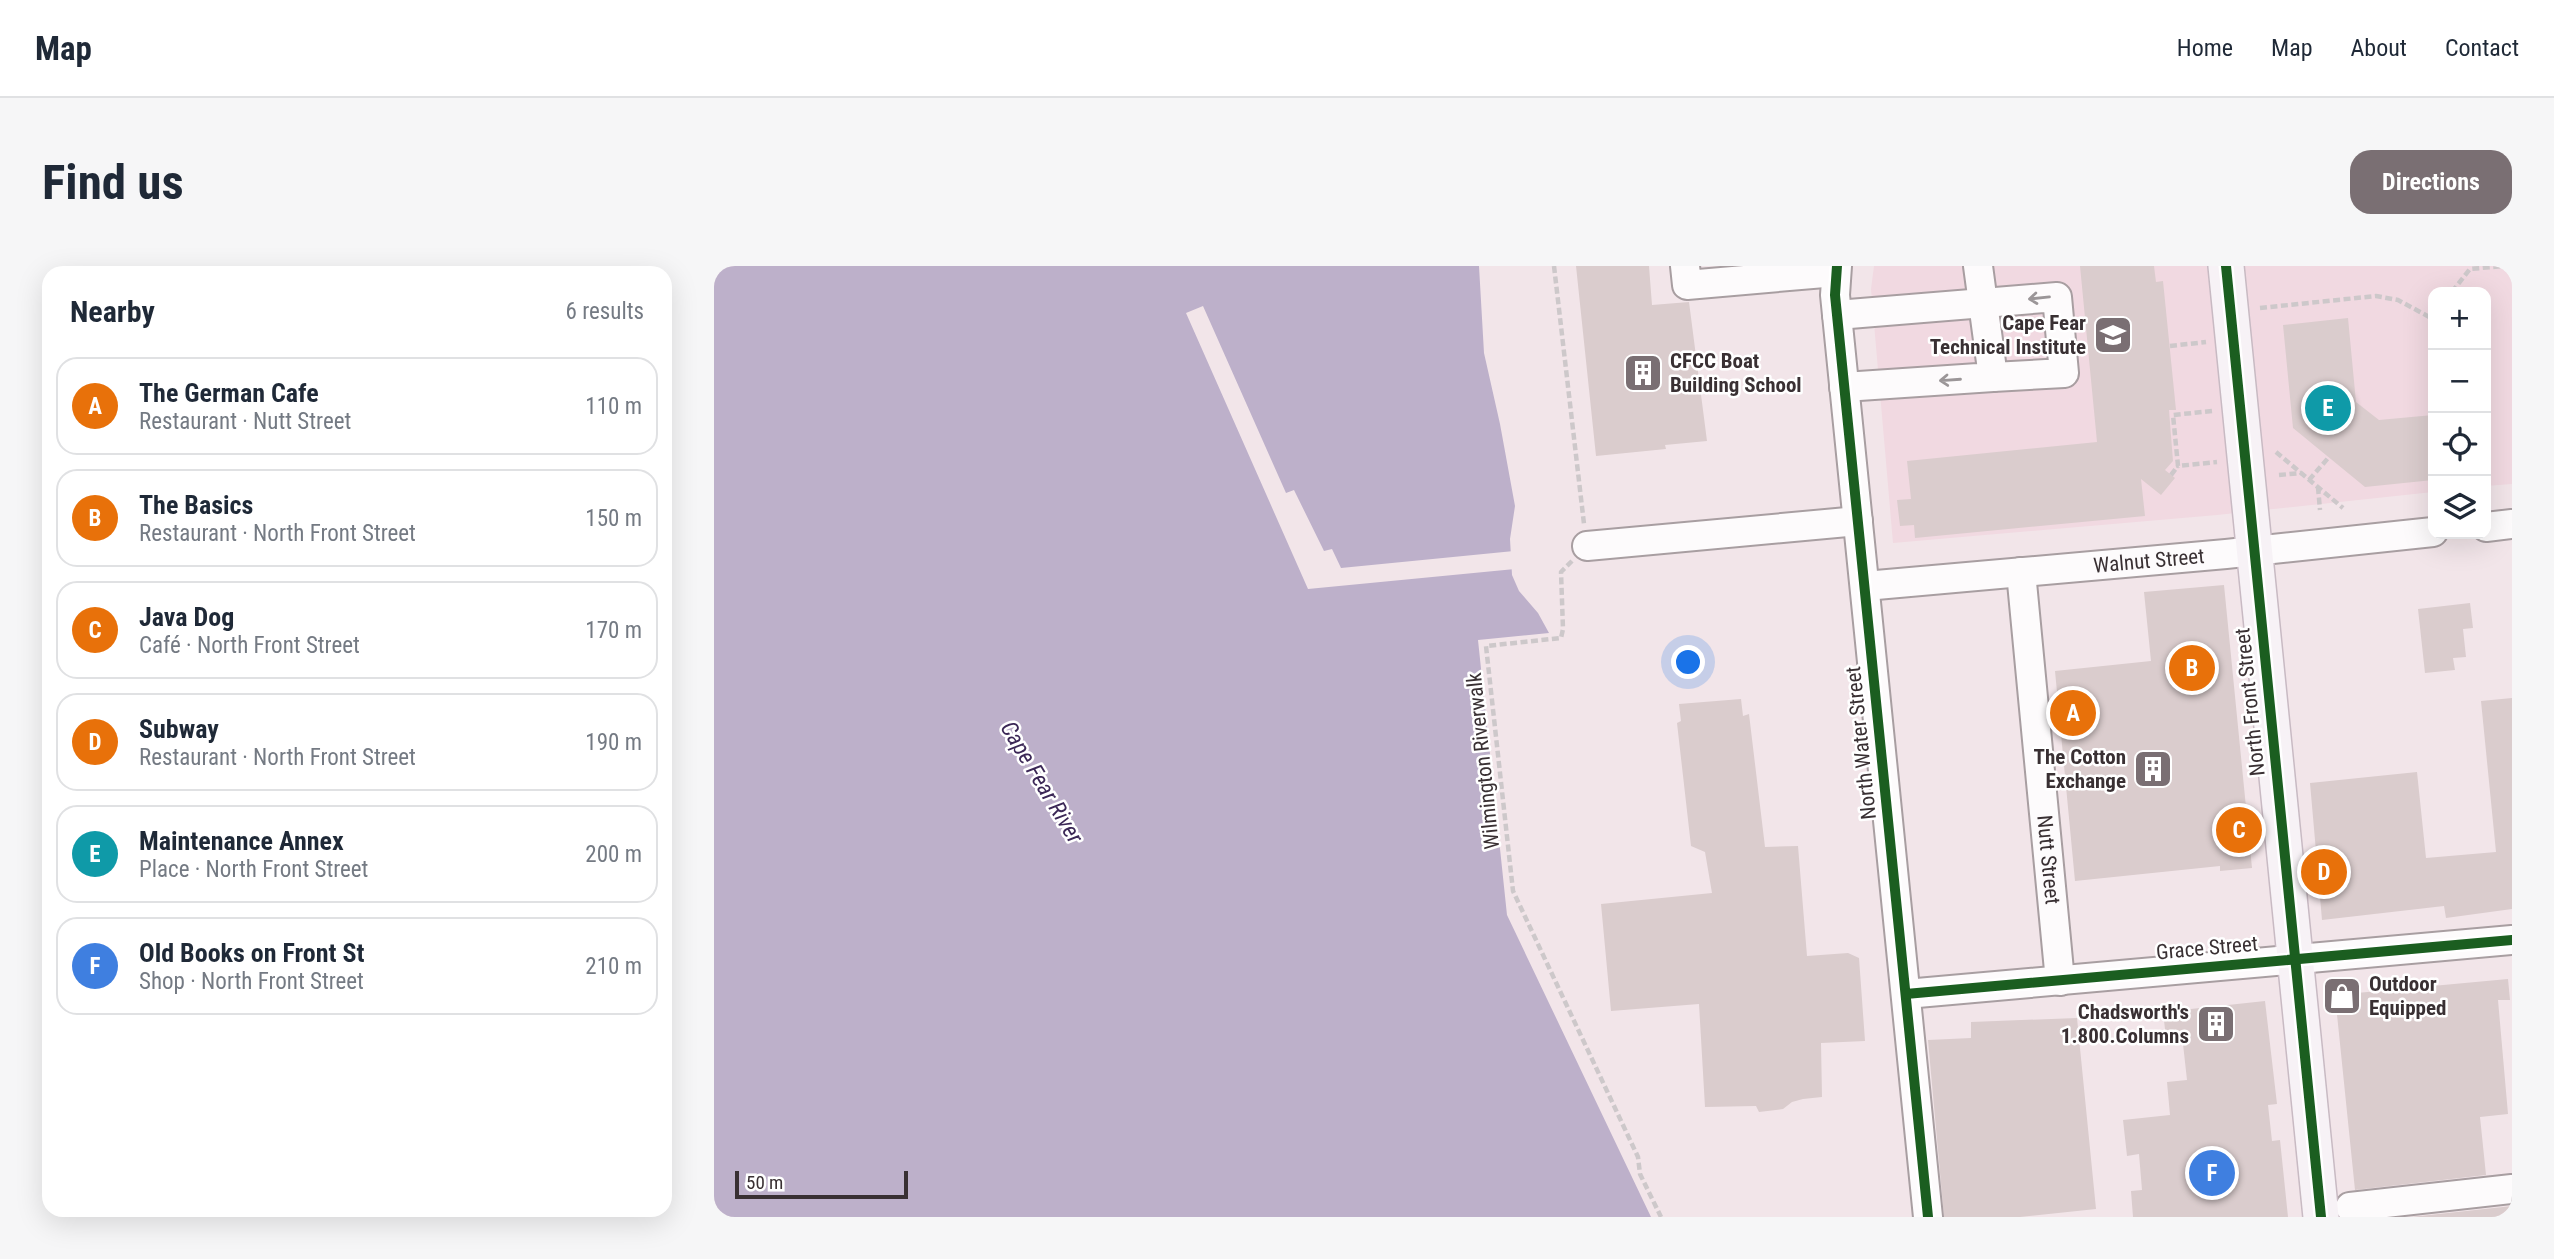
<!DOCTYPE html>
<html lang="en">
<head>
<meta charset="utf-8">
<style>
	body { margin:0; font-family:"Roboto Condensed",sans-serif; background:#f6f6f7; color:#1f2937 }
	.controls { position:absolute; right:21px; top:21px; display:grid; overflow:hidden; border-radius:14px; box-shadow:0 7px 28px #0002 }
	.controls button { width:63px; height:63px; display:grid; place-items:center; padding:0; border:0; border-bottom:2px solid #e0e1e3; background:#fff; color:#1f2937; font:35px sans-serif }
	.scale { position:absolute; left:21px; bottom:18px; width:173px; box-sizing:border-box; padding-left:7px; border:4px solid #393033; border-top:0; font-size:19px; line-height:24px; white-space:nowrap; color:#393033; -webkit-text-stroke:5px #fff; paint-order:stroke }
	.you { position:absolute; left:975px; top:397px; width:24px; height:24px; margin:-18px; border:5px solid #fff; border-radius:50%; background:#1a73e8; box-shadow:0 0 0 10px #1a73e833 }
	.badge { display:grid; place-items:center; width:46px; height:46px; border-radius:50%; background:#7a6f73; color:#fff; font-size:23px; font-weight:700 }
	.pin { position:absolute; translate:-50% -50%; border:4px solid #fff; box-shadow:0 2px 7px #0006 }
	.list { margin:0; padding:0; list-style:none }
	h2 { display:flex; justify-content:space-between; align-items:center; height:91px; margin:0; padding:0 28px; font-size:30px }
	h2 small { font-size:23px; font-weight:400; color:#747a83 }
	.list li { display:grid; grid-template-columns:46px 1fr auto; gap:21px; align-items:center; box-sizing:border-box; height:98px; margin:0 14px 14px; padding:0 14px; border:2px solid #e0e1e3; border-radius:21px }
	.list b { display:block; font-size:26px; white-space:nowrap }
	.list p { margin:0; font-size:23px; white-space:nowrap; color:#747a83 }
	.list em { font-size:23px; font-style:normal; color:#747a83 }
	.icon { flex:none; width:38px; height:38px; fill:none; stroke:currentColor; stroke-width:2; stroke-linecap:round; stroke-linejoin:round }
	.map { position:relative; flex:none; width:1798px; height:951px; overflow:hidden; border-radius:21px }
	header { display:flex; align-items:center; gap:42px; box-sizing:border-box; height:98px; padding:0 35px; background:#fff; border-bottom:2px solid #e0e1e3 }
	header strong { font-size:33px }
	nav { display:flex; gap:38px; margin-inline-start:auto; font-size:24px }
	.intro { display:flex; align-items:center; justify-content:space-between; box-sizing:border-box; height:168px; padding:0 42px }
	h1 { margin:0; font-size:49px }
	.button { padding:18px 32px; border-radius:21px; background:#7a6f73; color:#fff; font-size:24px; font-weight:700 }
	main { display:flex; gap:42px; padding:0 42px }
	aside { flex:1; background:#fff; border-radius:21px; box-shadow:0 7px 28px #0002 }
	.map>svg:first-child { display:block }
</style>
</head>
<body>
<header>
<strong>Map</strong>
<nav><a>Home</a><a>Map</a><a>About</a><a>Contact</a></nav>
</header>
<div class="intro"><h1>Find us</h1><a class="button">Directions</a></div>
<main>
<aside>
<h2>Nearby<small>6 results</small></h2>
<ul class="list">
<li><span class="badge" style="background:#e8710a">A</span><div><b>The German Cafe</b><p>Restaurant · Nutt Street</p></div><em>110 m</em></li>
<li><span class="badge" style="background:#e8710a">B</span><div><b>The Basics</b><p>Restaurant · North Front Street</p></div><em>150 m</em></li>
<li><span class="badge" style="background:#e8710a">C</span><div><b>Java Dog</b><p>Café · North Front Street</p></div><em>170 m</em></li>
<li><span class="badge" style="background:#e8710a">D</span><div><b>Subway</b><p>Restaurant · North Front Street</p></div><em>190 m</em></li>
<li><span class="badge" style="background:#0f9aa8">E</span><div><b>Maintenance Annex</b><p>Place · North Front Street</p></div><em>200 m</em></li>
<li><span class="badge" style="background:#3f7fe0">F</span><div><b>Old Books on Front St</b><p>Shop · North Front Street</p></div><em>210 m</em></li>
</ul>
</aside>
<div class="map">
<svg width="1798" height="951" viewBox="0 0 1798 951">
	<rect width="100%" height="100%" fill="#f2e5e9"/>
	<path fill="#f1d9e1" d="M1160 0H1798V218L1772 220V26H1719V226L1503 249 1179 277 1157 23Z"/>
	<path fill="#bdb0ca" d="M0 0H765L770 87 786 158 801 240 796 273 798 309 805 325 824 347 835 367 764 374 793 649 937 951H0Z"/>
	<path fill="#f2e5e9" d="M489 40 572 227 580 224 610 285 618 283 627 302 800 285 801 303 594 323 472 47Z"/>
	<g fill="#dacccd">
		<path d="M862 0H935L938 39 975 36 993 175 951 179 952 183 882 190Z"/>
		<path d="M1366 0H1440L1442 16 1449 15 1462 144H1455L1459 195 1451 204 1461 212 1447 229 1427 213 1431 250 1201 272 1200 259 1186 260 1183 234 1197 233 1193 195 1383 176Z"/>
		<path d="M1634 52 1642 136 1665 154 1719 149V214L1651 221 1579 162 1569 59Z"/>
		<path d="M1510 319 1538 602 1506 605V600L1361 615 1341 405 1437 395 1430 326Z"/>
		<path d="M1756 337 1759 362 1749 363 1752 391 1739 392 1741 404 1711 407 1704 343Z"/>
		<path d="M1798 432V643L1732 652 1730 640 1608 654 1596 517 1703 506 1712 592 1782 586 1767 435Z"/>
		<path d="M1027 433 1029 450 1035 448 1051 581 1084 580 1093 690 1134 687 1145 692 1151 775 1107 777 1108 831 1089 833 1078 836 1069 843 1045 846 1042 840 991 841 985 738 897 745 887 638 998 627 991 586 977 580 963 457 967 455 965 438Z"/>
		<path d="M1794 713 1796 734H1784L1794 848 1766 851 1772 909 1641 924 1621 729Z"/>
		<path d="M1551 735 1563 838 1554 839 1558 875 1566 874 1574 951H1419L1417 925 1428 924 1425 888 1413 890 1409 854 1456 849 1453 816 1473 814 1469 778 1453 780 1449 746Z"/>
		<path d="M1363 752 1382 943 1306 951H1230L1214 774 1257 772V756Z"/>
		<path d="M1798 940V951H1697Z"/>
	</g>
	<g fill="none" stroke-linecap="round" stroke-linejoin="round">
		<defs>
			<g id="minor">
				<path d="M971 0 973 19 1122 6"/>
				<path d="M1123 0 1121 29 1214 951"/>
				<path d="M1123 49 1343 31 1350 107 1279 111"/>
				<path d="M1130 121 1279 111 1264 0"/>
				<path d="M1772 261 1798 258"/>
				<path d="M873 280 1144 255"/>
				<path id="s1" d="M1307 306 1346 715"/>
				<path id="s2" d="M1151 320 1512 288 1719 266"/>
				<path d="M1192 728 1798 674"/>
				<path d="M1636 941 1798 923"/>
			</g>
			<path id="major" d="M1512 0 1607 951"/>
		</defs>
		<use href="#minor" stroke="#a89ea1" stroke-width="32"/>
		<use href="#major" stroke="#c8bac3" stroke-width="38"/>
		<g stroke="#cdc8ca" stroke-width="4.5" stroke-dasharray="7 3.5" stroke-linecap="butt">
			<path d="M840 0 870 258"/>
			<path d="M1738 26 1756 3 1789 0"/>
			<path d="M1546 42 1662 30 1684 34 1719 53"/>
			<path d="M1456 80 1492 76"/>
			<path d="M1498 145 1459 149 1464 200 1503 196"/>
			<path d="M1562 186 1629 242"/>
			<path d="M1457 209 1464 200"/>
			<path d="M1565 209 1587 207"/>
			<path d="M1595 214 1615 191"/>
			<path d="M1604 221 1606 244"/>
			<path d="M1772 221 1773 228"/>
			<path d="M858 295 847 306 849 363 847 372 772 380 799 625 924 891 926 908 947 951"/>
		</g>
		<use href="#minor" stroke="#fdfbfc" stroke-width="28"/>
		<use href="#major" stroke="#f7f2f6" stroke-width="35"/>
		<defs>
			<g id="cycleway">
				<path d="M1123 0 1121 29 1214 951"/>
				<path d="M1512 0 1607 951"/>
				<path d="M1192 728 1798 674"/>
			</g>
		</defs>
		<use href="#cycleway" stroke="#fff" stroke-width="15"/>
		<use href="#cycleway" stroke="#1b5e20" stroke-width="10"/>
	</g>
	<defs><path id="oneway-shaft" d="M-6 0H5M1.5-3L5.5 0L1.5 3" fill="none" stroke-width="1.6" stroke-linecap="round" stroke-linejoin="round" transform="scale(1.75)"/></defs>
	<g stroke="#9b9698">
		<use href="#oneway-shaft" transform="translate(1325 32) rotate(174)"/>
		<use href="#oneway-shaft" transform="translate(1236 114) rotate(176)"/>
	</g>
	<defs>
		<symbol id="school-square" viewBox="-11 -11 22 22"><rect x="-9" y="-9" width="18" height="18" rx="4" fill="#7a6f73" stroke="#fff"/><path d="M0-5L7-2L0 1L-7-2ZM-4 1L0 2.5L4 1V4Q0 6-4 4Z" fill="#fff"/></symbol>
		<symbol id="building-square" viewBox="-11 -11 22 22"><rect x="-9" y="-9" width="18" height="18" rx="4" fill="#7a6f73" stroke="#fff"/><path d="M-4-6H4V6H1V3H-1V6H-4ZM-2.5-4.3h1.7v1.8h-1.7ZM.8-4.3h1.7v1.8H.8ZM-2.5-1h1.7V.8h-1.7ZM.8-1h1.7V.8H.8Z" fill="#fff"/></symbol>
		<symbol id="shop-square" viewBox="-11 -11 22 22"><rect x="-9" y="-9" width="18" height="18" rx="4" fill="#7a6f73" stroke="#fff"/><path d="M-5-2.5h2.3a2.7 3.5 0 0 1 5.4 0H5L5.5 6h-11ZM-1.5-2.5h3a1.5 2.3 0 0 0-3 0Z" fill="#fff"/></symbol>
	</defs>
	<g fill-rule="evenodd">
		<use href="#school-square" x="1377" y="47" width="44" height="44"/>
		<use href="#building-square" x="907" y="85" width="44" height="44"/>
		<use href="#building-square" x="1417" y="481" width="44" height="44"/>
		<use href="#shop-square" x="1606" y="708" width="44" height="44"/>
		<use href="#building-square" x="1480" y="736" width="44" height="44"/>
	</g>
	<g text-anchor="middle" stroke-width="5" stroke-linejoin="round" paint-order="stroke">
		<g font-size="21" font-weight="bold" fill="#393033" stroke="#fff" text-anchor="end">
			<text x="1372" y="64">Cape Fear<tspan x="1372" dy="24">Technical Institute</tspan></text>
			<text x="956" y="102" text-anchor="start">CFCC Boat<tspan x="956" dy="24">Building School</tspan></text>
			<text x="1412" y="498">The Cotton<tspan x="1412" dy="24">Exchange</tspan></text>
			<text x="1655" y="725" text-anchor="start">Outdoor<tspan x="1655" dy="24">Equipped</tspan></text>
			<text x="1475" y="753">Chadsworth's<tspan x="1475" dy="24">1.800.Columns</tspan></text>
		</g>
		<g font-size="21" fill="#393033" stroke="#fff">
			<text dy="7" stroke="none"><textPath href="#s2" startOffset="285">Walnut Street</textPath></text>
			<text transform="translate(1536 436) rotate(-96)" y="7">North Front Street</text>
			<text transform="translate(1147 477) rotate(-96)" y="7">North Water Street</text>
			<text transform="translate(769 495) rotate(-96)" y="7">Wilmington Riverwalk</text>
			<text dy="7" stroke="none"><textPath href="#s1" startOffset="289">Nutt Street</textPath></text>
			<text transform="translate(1493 682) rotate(-5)" y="7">Grace Street</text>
		</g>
		<g font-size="23" font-style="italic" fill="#3b2756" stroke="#fff">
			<text transform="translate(328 516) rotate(59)" y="8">Cape Fear River</text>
		</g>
	</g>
</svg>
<div class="controls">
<button>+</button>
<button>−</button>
<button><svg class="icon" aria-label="locate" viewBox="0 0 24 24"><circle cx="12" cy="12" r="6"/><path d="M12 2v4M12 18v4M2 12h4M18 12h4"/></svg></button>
<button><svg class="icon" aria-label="layers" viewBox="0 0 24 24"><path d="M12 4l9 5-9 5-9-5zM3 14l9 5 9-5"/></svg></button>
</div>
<div class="scale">50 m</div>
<div class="you"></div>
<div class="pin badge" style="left:1359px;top:447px;background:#e8710a">A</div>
<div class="pin badge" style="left:1478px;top:402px;background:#e8710a">B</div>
<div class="pin badge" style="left:1525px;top:564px;background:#e8710a">C</div>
<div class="pin badge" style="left:1610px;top:606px;background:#e8710a">D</div>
<div class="pin badge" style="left:1614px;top:142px;background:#0f9aa8">E</div>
<div class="pin badge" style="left:1498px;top:907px;background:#3f7fe0">F</div>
</div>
</main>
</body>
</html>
